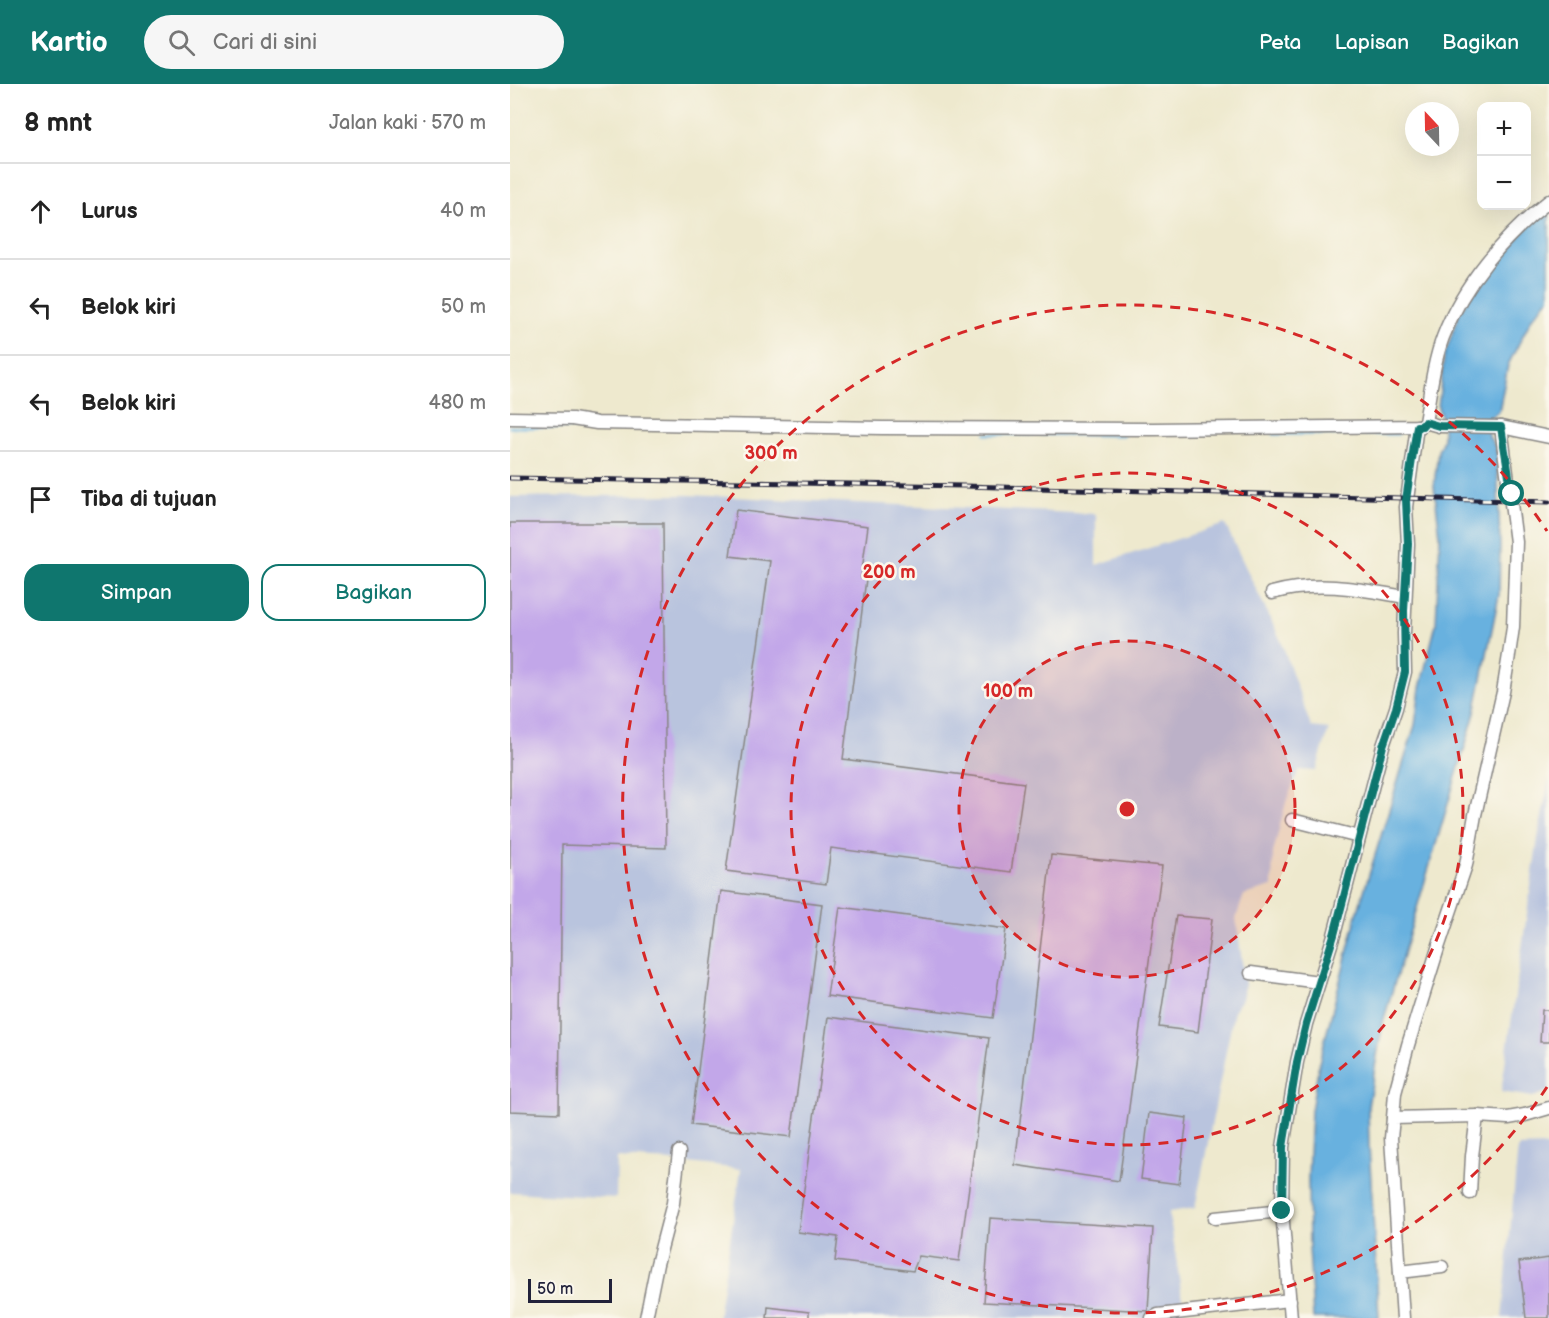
<!DOCTYPE html>
<html lang="id">
<head>
<meta charset="utf-8">
<style>
	body { margin:0; font-family:"Balsamiq Sans",sans-serif; background:#f6f6f6; color:#222 }
	.controls { position:absolute; right:18px; top:18px; display:grid; overflow:hidden; border-radius:12px; box-shadow:0 6px 24px #0002 }
	.controls button { width:54px; height:54px; display:grid; place-items:center; padding:0; border:0; border-bottom:2px solid #e0e0e0; background:#fff; color:#222; font:30px sans-serif }
	.compass { position:absolute; left:895px; top:18px; width:54px; height:54px; border-radius:50%; background:#fff; box-shadow:0 6px 24px #0002; rotate:338deg }
	.scale { position:absolute; left:18px; bottom:15px; width:84px; box-sizing:border-box; padding-left:6px; border:3px solid #22223b; border-top:0; font-size:16px; line-height:21px; white-space:nowrap; color:#22223b; -webkit-text-stroke:4px #fbf7ec; paint-order:stroke }
	.stop { position:absolute; width:18px; height:18px; margin:-14px; border:4px solid #0f766e; border-radius:50%; background:#fff }
	.stop.end { background:#0f766e; border-color:#fff; box-shadow:0 2px 6px #0008 }
	.list { margin:0; padding:0; list-style:none }
	h2 { display:flex; justify-content:space-between; align-items:center; height:78px; margin:0; padding:0 24px; font-size:26px }
	h2 small { font-size:20px; font-weight:400; color:#767676 }
	.list li { display:grid; grid-template-columns:39px 1fr auto; gap:18px; align-items:center; box-sizing:border-box; height:96px; padding:0 24px; border-top:2px solid #e0e0e0 }
	.list b { display:block; font-size:22px; white-space:nowrap }
	.list em { font-size:20px; font-style:normal; color:#767676 }
	.actions { display:flex; gap:12px; padding:18px 24px }
	.actions a { flex:1; padding:14px 0; border:2px solid #0f766e; border-radius:18px; text-align:center; font-size:21px; color:#0f766e }
	.actions .main { background:#0f766e; color:#fff }
	.icon { flex:none; width:33px; height:33px; fill:none; stroke:currentColor; stroke-width:2; stroke-linecap:round; stroke-linejoin:round }
	.map { position:relative; flex:none; width:1039px; height:1234px; overflow:hidden }
	header { display:flex; align-items:center; gap:36px; box-sizing:border-box; height:84px; padding:0 30px; background:#0f766e; color:#fff }
	header strong { font-size:28px }
	nav { display:flex; gap:33px; margin-inline-start:auto; font-size:21px }
	.search { width:420px; height:54px; background:#f6f6f6; display:flex; align-items:center; gap:15px; box-sizing:border-box; padding:0 21px; border-radius:33px; color:#767676; font-size:22px }
	main { display:flex }
	aside { flex:1; background:#fff }
	.map>svg:first-child { display:block }
</style>
</head>
<body>
<header>
<strong>Kartio</strong>
<div class="search"><svg class="icon" aria-label="search" viewBox="0 0 24 24"><circle cx="10" cy="10" r="6"/><path d="M15 15l6 6"/></svg>Cari di sini</div>
<nav><a>Peta</a><a>Lapisan</a><a>Bagikan</a></nav>
</header>
<main>
<aside>
<h2>8 mnt<small>Jalan kaki · 570 m</small></h2>
<ul class="list">
<li><svg class="icon" aria-label="ahead" viewBox="0 0 24 24"><path d="M12 20V5M6 11l6-6 6 6"/></svg><div><b>Lurus</b></div><em>40 m</em></li>
<li><svg class="icon" aria-label="left" viewBox="0 0 24 24"><path d="M17 20v-9H6M10 6l-5 5 5 5"/></svg><div><b>Belok kiri</b></div><em>50 m</em></li>
<li><svg class="icon" aria-label="left" viewBox="0 0 24 24"><path d="M17 20v-9H6M10 6l-5 5 5 5"/></svg><div><b>Belok kiri</b></div><em>480 m</em></li>
<li><svg class="icon" aria-label="arrive" viewBox="0 0 24 24"><path d="M6 21V4h12l-3 4 3 4H6"/></svg><div><b>Tiba di tujuan</b></div></li>
</ul>
<div class="actions"><a class="main">Simpan</a><a>Bagikan</a></div>
</aside>
<div class="map">
<svg width="1039" height="1234" viewBox="0 0 1039 1234">
	<rect width="100%" height="100%" fill="#fbf7ec"/>
	<filter id="ink" filterUnits="userSpaceOnUse"><feTurbulence type="fractalNoise" baseFrequency=".0167" numOctaves="2"/><feDisplacementMap in="SourceGraphic" scale="12" xChannelSelector="R" yChannelSelector="G"/><feConvolveMatrix kernelMatrix="1 2 1 2 8 2 1 2 1" color-interpolation-filters="sRGB"/></filter>
	<filter id="wash" filterUnits="userSpaceOnUse"><feTurbulence type="fractalNoise" baseFrequency=".008" numOctaves="4" result="noise"/><feDisplacementMap in="SourceGraphic" scale="24" xChannelSelector="R" yChannelSelector="G"/><feGaussianBlur stdDeviation="1.35" result="paint"/><feColorMatrix in="noise" values="0 0 0 0 0 0 0 0 0 0 0 0 0 0 0 0 0 1.4 0 .05"/><feComposite in="paint" operator="in"/></filter>
	<g filter="url(#wash)">
		<rect width="100%" height="100%" fill="#eee9ce"/>
		<g fill="#b9c4de">
			<path d="M178 411 586 430V481L715 440 771 557 801 643 819 645 806 687 789 686 776 718 763 769 762 803 734 811 726 834 735 900 732 915 724 927 685 1124 659 1128 674 1226 637 1232 636 1234H208L231 1085 161 1077 107 1074 106 1114 0 1108V413Z"/>
			<path d="M1039 694V1007L1023 1013 991 1008 1028 754Z"/>
			<path d="M1039 1062V1234H992L1008 1063Z"/>
		</g>
		<path fill="#67b1df" stroke="#446a8d" stroke-width="1.5" d="M1039 126V214L1022 234 998 281 989 327 977 336 979 353 985 362 987 370 990 462 989 511 965 629 873 938 858 1022 859 1062 869 1234H803L799 1163 798 1095 801 1027 809 979 847 830 905 641 910 604 926 540 930 452 924 402 928 367 933 356V338L928 323 934 273 950 227 985 178 1023 138Z"/>
		<g fill="none" stroke-linecap="round" stroke-linejoin="round">
			<g stroke="#67b1df" stroke-width="3">
				<path d="M0 343 85 344"/>
				<path d="M476 350 613 351"/>
				<path d="M764 350H888"/>
			</g>
		</g>
		<g id="blocks">
			<g fill="#c2a7e9">
				<path d="M226 426 358 442 351 494 356 495 333 675 514 699 501 788 321 764 316 800 216 787 260 477 220 472Z"/>
				<path d="M0 439H153L156 764 52 761 49 1029 0 1027Z"/>
				<path d="M541 771 652 782 609 1097 505 1081Z"/>
				<path d="M211 807 312 820 281 1053 181 1041Z"/>
				<path d="M330 823 496 845 483 934 317 912Z"/>
				<path d="M666 832 702 835 688 948 649 943Z"/>
				<path d="M1032 926H1039V958H1030Z"/>
				<path d="M318 933 479 954 449 1177 409 1172 403 1187 325 1177 328 1153 288 1148Z"/>
				<path d="M639 1029 677 1034 669 1100 631 1095Z"/>
				<path d="M480 1134 643 1144 638 1227 474 1218Z"/>
				<path d="M1039 1174V1234H1016L1009 1178Z"/>
				<path d="M258 1223 299 1228V1234H257Z"/>
			</g>
		</g>
	</g>
	<g filter="url(#ink)">
		<use href="#blocks" fill-opacity="0" stroke="#888684" stroke-width="1.5"/>
		<g fill="none" stroke-linecap="round" stroke-linejoin="round">
			<defs>
				<g id="minor">
					<path d="M0 334 62 335 87 339 372 344 643 345 912 342 915 338C920 310 923 280 933 253 953 200 994 152 1039 117"/>
					<path d="M915 338 929 342 991 343 1039 353"/>
					<path d="M762 509C807 496 850 505 895 513"/>
					<path d="M782 736 849 753"/>
					<path d="M741 889 809 898"/>
					<path d="M883 1034 885 1009 898 961 929 861 956 781 965 731 993 608 999 571 1003 543 1006 458 991 343"/>
					<path d="M960 1109 962 1072 967 1032"/>
					<path d="M705 1134 772 1127"/>
					<path d="M890 1188 932 1183"/>
					<path d="M136 1234 147 1180 163 1119 169 1068"/>
					<path d="M642 1234 648 1231 780 1216"/>
					<path d="M781 1234 772 1127 773 1063 787 978 796 940 824 851 873 662 886 624 895 588 894 549 898 460 896 423 907 342"/>
					<path d="M893 1234 881 1054 883 1034 967 1032 998 1034 1015 1031 1039 1024"/>
				</g>
			</defs>
			<use href="#minor" stroke="#888684" stroke-width="15"/>
			<use href="#minor" stroke="#fff" stroke-width="12"/>
			<defs>
				<path id="rail" d="M0 394 454 402 1039 418"/>
			</defs>
			<use href="#rail" stroke="#22223b" stroke-width="5"/>
			<use href="#rail" stroke="#fbf7ec" stroke-width="3" stroke-dasharray="9" stroke-linecap="butt"/>
		</g>
	</g>
	<g fill="none" stroke-linecap="round" stroke-linejoin="round" filter="url(#ink)">
		<path stroke="#0f766e" stroke-width="8" d="M772 1127 773 1063 787 978 796 940 824 851 873 662 886 624 895 588 894 527 898 460 896 416 907 342H912L915 338 929 342 991 343 1002 410"/>
	</g>
	<circle cx="617" cy="725" r="168" fill="#d62828" fill-opacity=".12"/>
	<g fill="none" stroke="#d62828" stroke-width="3" stroke-dasharray="10 8">
		<circle cx="617" cy="725" r="168"/>
		<circle cx="617" cy="725" r="336"/>
		<path d="M1037 1003A504 504 0 1 1 1037 447"/>
	</g>
	<circle cx="617" cy="725" r="9" fill="#d62828" stroke="#fbf7ec" stroke-width="3"/>
	<g font-size="18" text-anchor="middle" font-weight="bold" fill="#d62828" stroke="#fbf7ec" stroke-width="5" stroke-linejoin="round" paint-order="stroke">
		<text x="261" y="375">300 m</text>
		<text x="379" y="494">200 m</text>
		<text x="498" y="613">100 m</text>
	</g>
</svg>
<div class="controls">
<button>+</button>
<button>−</button>
</div>
<svg class="compass" viewBox="-18 -18 36 36"><path d="M0-13l5 13h-10z" fill="#e53935"/><path d="M0 13l5-13h-10z" fill="#767676"/></svg>
<div class="scale">50 m</div>
<div class="stop" style="left:1002px;top:410px"></div>
<div class="stop end" style="left:772px;top:1127px"></div>
</div>
</main>
</body>
</html>
